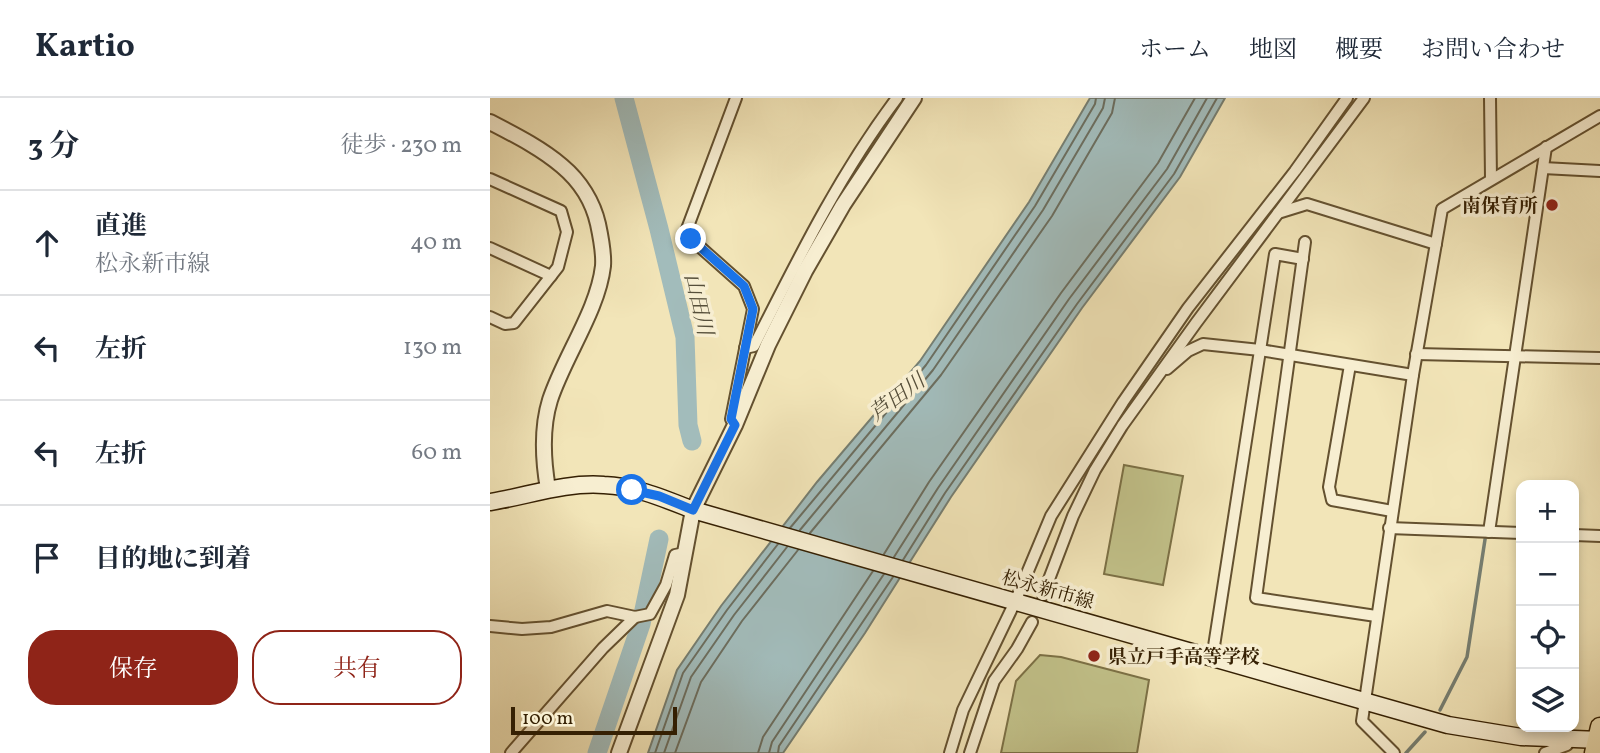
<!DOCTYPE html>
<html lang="ja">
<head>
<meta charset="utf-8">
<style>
	body { margin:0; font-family:Vollkorn,"Noto Serif JP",serif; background:#f2f2f3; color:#1f2937 }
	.controls { position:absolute; right:21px; bottom:21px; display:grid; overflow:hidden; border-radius:14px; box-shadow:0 4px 10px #0003 }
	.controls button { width:63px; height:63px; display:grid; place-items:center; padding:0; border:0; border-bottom:2px solid #e0e1e3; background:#fff; color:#1f2937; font:35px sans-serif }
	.scale { position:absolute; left:21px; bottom:18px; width:166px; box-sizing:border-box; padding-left:7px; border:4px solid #352003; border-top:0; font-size:19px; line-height:24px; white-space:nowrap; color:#352003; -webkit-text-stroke:5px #f7eed1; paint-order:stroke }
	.stop { position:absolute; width:21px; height:21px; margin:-16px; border:5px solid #1a73e8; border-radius:50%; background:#fff }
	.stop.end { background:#1a73e8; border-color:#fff; box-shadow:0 2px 7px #0008 }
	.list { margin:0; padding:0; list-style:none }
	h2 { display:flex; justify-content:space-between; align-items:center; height:91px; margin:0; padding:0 28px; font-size:30px }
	h2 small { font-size:23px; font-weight:400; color:#747a83 }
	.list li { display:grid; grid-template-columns:46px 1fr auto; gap:21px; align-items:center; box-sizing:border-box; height:105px; padding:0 28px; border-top:2px solid #e0e1e3 }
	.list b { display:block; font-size:26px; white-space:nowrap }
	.list p { margin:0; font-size:23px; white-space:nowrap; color:#747a83 }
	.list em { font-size:23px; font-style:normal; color:#747a83 }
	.actions { display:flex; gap:14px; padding:21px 28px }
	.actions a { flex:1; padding:16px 0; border:2px solid #8f2418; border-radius:28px; text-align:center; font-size:24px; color:#8f2418 }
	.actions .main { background:#8f2418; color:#fff }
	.icon { flex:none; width:38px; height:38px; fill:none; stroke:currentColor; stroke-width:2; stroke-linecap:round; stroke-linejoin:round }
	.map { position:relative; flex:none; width:1110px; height:655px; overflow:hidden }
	header { display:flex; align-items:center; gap:42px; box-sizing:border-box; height:98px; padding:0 35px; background:#fff; border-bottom:2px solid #e0e1e3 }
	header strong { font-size:33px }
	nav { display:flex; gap:38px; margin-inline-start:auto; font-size:24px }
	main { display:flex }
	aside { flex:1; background:#fff }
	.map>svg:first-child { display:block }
</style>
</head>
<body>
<header>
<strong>Kartio</strong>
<nav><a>ホーム</a><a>地図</a><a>概要</a><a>お問い合わせ</a></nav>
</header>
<main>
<aside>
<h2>3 分<small>徒歩 · 230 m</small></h2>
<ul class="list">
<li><svg class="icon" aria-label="ahead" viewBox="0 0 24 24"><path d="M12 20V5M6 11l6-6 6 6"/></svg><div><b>直進</b><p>松永新市線</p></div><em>40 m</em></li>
<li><svg class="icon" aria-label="left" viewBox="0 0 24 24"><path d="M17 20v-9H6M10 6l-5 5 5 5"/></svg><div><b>左折</b></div><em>130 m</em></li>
<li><svg class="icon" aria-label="left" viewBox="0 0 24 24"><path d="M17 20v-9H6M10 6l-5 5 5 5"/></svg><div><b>左折</b></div><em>60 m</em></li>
<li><svg class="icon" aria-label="arrive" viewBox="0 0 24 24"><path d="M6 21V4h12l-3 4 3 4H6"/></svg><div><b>目的地に到着</b></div></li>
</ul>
<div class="actions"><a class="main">保存</a><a>共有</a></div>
</aside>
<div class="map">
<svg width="1110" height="655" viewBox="0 0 1110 655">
	<rect width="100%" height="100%" fill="#f2e5b8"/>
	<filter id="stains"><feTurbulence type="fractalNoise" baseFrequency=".00286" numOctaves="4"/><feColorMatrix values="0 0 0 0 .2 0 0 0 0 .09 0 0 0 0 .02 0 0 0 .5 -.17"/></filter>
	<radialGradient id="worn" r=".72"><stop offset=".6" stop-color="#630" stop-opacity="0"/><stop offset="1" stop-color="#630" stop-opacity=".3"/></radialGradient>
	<g fill="#c2c28a" stroke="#7c7146" stroke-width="2">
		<path d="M634 367 693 378 673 487 614 476Z"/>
		<path d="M550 557 571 559 659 582 647 655H511L526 583Z"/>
	</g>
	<path fill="#a2bcbb" stroke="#767e71" stroke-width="2" d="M600 0H735L690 79 592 210 461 399 375 535 293 655H158L187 572 231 508 327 384 430 263 539 104Z"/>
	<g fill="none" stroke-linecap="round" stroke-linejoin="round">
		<g stroke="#6c6e5f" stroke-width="2">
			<path d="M300 430 436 267 545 108 605 6 606 0"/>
			<path d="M310 432 443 272 553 112 613 10 615 0"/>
			<path d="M320 435 451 277 562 118 622 15 625 0"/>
			<path d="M394 456 439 384 571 195 668 65 705 0"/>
			<path d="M404 459 448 390 579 201 677 71 717 0"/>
			<path d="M413 462 455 395 587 206 684 76 727 0"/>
			<path d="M165 655 193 575 237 512 288 446"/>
			<path d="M174 655 201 579 244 517 297 449"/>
			<path d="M185 655 211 584 252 523 308 452"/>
			<path d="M268 655 273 639 383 473"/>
			<path d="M279 655 282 644 394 476"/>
			<path d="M288 655 289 648 403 479"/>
		</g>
		<g stroke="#767e71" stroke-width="3.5">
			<path d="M950 612 977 559 996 435"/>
			<path d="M916 655 935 634"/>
		</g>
		<g stroke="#a2bcbb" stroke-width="19">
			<path d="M134 0 169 131 195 239 198 327 202 343"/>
			<path d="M107 655 151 526 169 441"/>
		</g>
		<defs>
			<g id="minor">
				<path d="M1000 0 1001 80"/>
				<path d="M1053 70 1110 73"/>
				<path d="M0 81 71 113 77 134 68 169 24 225 15 226 0 219"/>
				<path d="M788 115 817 106 946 146"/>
				<path d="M815 144 766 500 886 518"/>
				<path d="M0 150 61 178"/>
				<path d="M255 250 264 248C307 163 349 77 407 0"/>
				<path d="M926 256 1110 260"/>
				<path d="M860 267 839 389 842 402 902 413"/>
				<path d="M677 271 698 253 713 246 770 252 923 277"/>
				<path d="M244 326 241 321 263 211 254 188 201 141 197 131 246 0"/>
				<path d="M899 430 1031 435"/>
				<path d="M999 434 1056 49"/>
				<path d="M1084 437 1110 438"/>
				<path d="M553 497 583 418 605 372 632 328 706 225 874 0"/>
				<path d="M0 528 32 531 61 529 117 513 145 519 160 516 176 487 185 457 195 455"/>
				<path d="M722 561 785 156 813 161"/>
				<path d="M21 655 113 550 145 519"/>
				<path d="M460 655 473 612 525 504 561 418 633 304 698 210 805 73 857 0"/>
				<path d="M480 655 504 583 527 551 542 524"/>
				<path d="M904 655 872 623 923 277 952 111 1110 18"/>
				<path d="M1055 655 1077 647"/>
			</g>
			<g id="tertiary">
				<path d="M0 24C25 37 51 50 72 68 90 83 103 104 108 126 111 140 114 155 113 168 108 212 74 259 60 302 51 331 53 362 58 391"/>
				<path d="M129 655 187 497 203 412 245 327 278 247 315 173 353 107 424 0"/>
			</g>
			<path id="secondary" d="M0 404C38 398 75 384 114 387 145 388 175 401 203 412L958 627 1031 639 1110 642"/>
			<path id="trunk" d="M1104 655 1110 629"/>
		</defs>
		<use href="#minor" stroke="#645130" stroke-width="14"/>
		<use href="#tertiary" stroke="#645130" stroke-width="18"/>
		<use href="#secondary" stroke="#352003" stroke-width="19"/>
		<use href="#trunk" stroke="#352003" stroke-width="21"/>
		<use href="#minor" stroke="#f7eed1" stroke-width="10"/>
		<use href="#tertiary" stroke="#f7eed1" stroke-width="14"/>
		<use href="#secondary" stroke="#f7eed1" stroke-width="16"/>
		<use href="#trunk" stroke="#f2e5b8" stroke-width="18"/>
	</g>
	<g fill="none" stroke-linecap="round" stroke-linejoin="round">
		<path stroke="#1a73e8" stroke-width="9" d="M142 392 169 398 203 412 245 327 241 321 263 211 254 188 201 141"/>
	</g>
	<g fill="#8f2418" stroke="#f7eed1" stroke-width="2.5">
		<circle cx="1062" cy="107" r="7"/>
		<circle cx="604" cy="558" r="7"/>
	</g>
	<g text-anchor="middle" stroke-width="7" stroke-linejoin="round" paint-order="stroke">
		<g font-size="19" font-weight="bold" fill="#352003" stroke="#f7eed1" text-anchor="end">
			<text x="1048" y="114">南保育所</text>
			<text x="618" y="565" text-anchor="start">県立戸手高等学校</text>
		</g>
		<g font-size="19" fill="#352003" stroke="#f7eed1">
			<text transform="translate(558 491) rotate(16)" y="7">松永新市線</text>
		</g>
		<g font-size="21" font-style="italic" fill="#564f3a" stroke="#f7eed1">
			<text transform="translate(209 206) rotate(77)" y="7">山田川</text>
			<text transform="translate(407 299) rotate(-37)" y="7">芦田川</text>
		</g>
	</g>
	<rect width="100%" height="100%" filter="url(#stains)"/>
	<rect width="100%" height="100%" fill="url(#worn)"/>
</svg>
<div class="controls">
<button>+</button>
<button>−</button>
<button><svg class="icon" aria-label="locate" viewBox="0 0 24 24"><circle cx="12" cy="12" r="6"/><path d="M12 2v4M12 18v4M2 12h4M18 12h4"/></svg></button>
<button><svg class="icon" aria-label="layers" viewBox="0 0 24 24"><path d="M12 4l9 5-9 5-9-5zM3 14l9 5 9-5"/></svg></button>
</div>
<div class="scale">100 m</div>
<div class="stop" style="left:142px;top:392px"></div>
<div class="stop end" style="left:201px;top:141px"></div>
</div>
</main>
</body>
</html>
